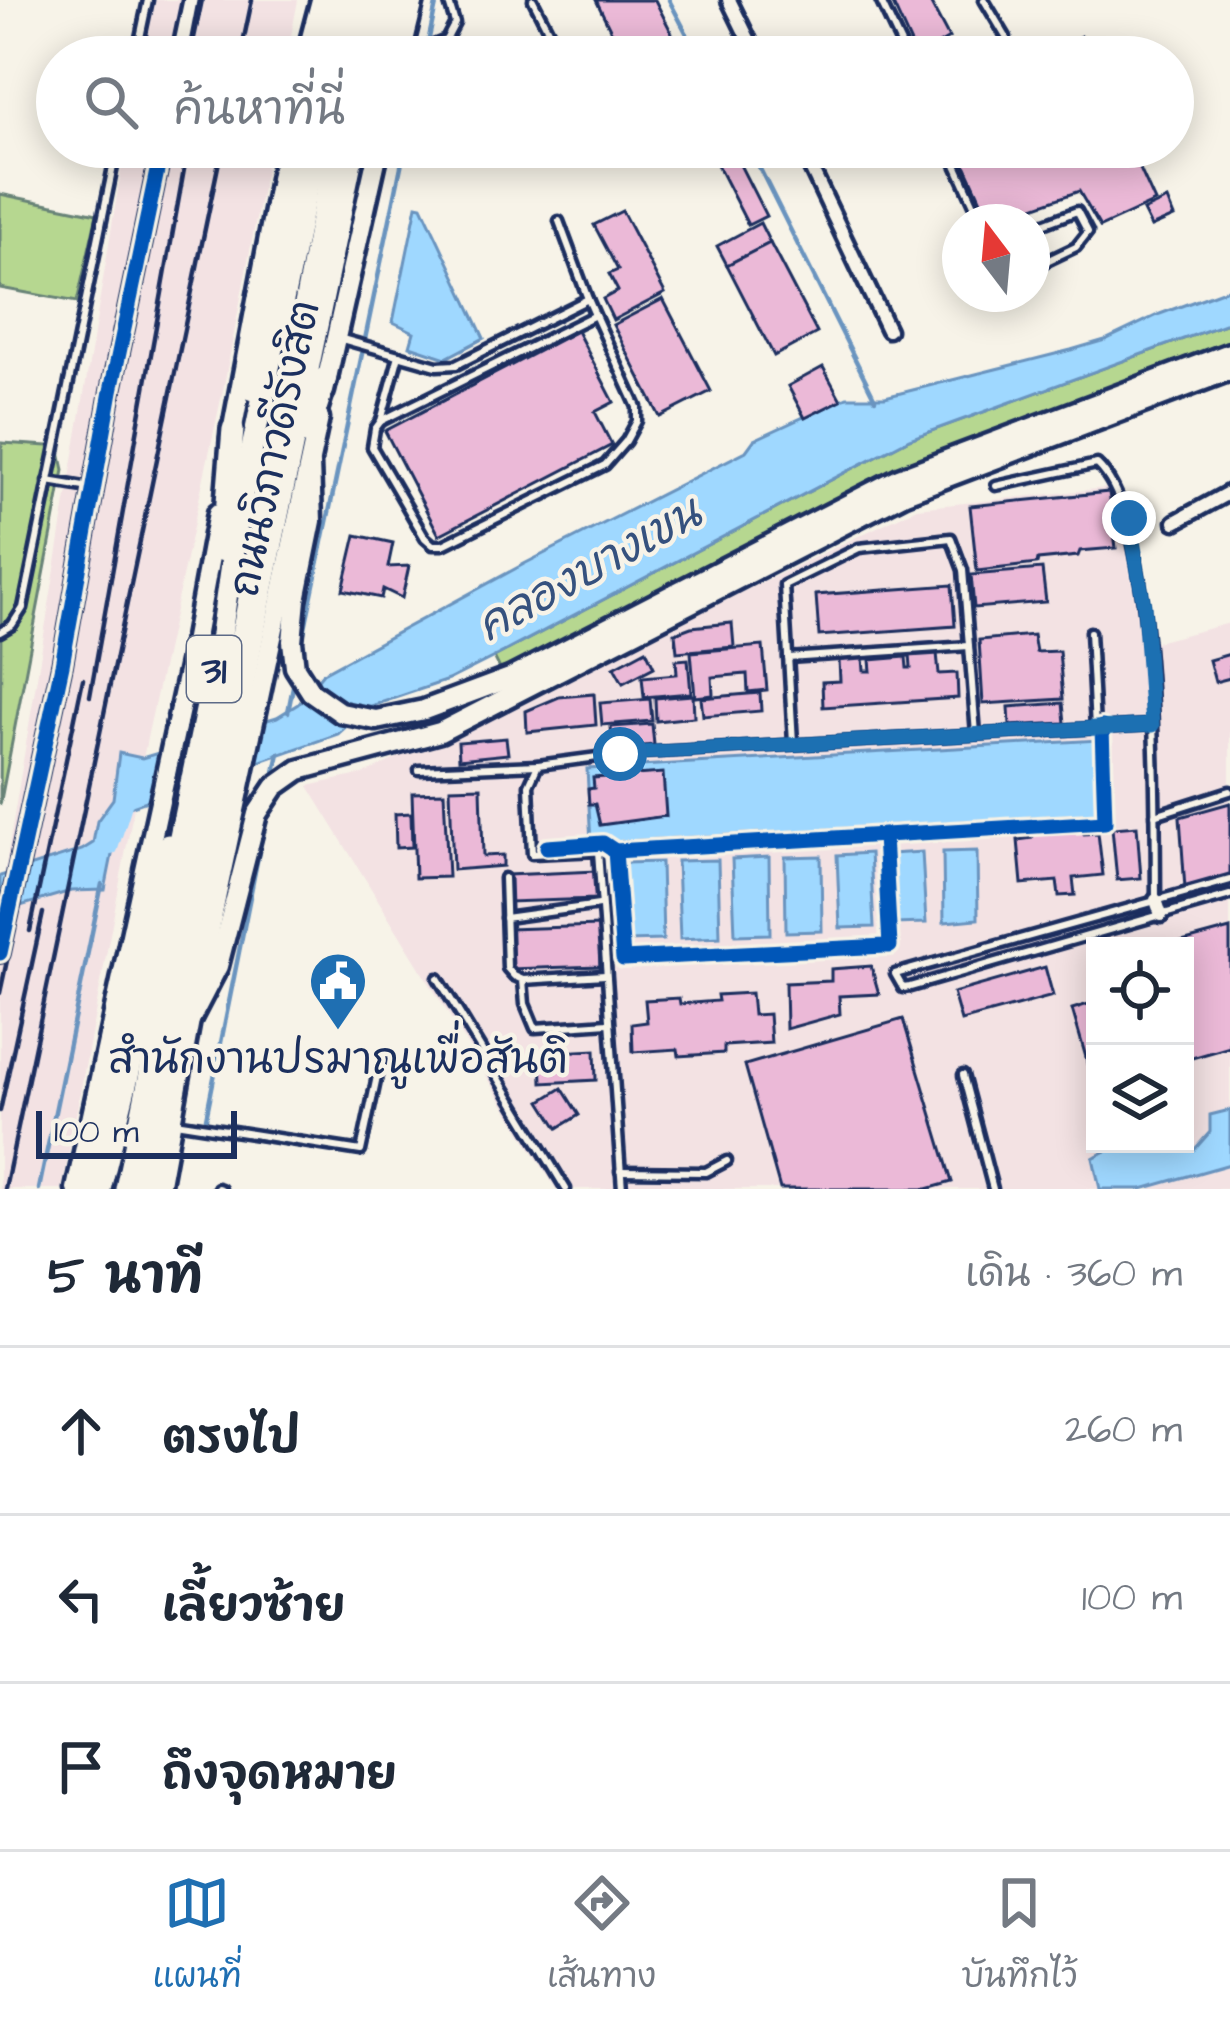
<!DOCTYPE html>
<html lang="th">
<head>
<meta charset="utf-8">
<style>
	body { margin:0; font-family:"Architects Daughter","Playpen Sans Thai",sans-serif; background:#f2f2f3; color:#1f2937 }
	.controls { position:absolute; right:36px; bottom:36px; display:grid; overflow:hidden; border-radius:0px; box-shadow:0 6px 30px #0003 }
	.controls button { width:108px; height:108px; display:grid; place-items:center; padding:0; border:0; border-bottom:3px solid #e0e1e3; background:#fff; color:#1f2937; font:60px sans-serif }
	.compass { position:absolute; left:942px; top:204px; width:108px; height:108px; border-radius:50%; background:#fff; box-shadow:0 6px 30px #0003; rotate:344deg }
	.scale { position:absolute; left:36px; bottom:30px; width:201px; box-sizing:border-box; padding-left:12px; border:6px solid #1b2f5e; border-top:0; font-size:33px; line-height:42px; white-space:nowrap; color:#1b2f5e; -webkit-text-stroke:9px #f7f3e8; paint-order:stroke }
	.stop { position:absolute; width:36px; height:36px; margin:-27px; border:9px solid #1f6fb2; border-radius:50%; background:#fff }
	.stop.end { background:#1f6fb2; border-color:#fff; box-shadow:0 3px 12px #0008 }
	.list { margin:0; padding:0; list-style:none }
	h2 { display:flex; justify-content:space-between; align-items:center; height:156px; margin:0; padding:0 48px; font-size:51px }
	h2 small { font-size:39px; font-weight:400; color:#747a83 }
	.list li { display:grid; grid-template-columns:78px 1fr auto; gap:36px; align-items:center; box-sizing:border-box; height:168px; padding:0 48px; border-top:3px solid #e0e1e3 }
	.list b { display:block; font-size:45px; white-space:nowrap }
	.list em { font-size:39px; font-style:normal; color:#747a83 }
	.icon { flex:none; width:66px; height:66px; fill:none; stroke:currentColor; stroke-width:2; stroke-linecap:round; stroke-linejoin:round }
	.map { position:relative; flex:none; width:1230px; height:1189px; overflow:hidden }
	.search { position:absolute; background:#fff; box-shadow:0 6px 30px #0003; left:36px; right:36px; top:36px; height:132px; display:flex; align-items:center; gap:30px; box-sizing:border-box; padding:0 42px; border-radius:66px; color:#747a83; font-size:45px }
	.sheet { height:660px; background:#fff }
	nav { display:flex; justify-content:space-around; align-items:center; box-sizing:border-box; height:168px; border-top:3px solid #e0e1e3; background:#fff; font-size:33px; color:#747a83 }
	nav a { display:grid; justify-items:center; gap:6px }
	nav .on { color:#1f6fb2 }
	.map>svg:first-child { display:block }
</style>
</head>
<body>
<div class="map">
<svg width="1230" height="1189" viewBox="0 0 1230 1189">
	<rect width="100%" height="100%" fill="#f7f3e8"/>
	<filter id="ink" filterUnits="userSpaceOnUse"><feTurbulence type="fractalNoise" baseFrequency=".00833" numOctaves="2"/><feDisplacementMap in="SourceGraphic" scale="24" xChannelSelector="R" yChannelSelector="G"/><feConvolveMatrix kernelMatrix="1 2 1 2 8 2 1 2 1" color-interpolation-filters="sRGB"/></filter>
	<g filter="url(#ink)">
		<g fill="#f3e2e3" fill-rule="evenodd">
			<path d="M155 0H298L287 57H142Z"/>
			<path d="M125 147H270L224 385 147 738 62 1189H0V900Z"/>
			<path d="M1115 487 1144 645 1230 623V1189H556L308 786 364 774 917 508ZM1095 946H1185V1144H1095Z"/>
		</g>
		<g fill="#b6d790" stroke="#688377" stroke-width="3">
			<path d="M0 194 97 214 77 302 0 288Z"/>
			<path d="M1230 322V341L990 434 503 675 494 657 909 439Z"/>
			<path d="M2 443 48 446 60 452 64 470 0 805Z"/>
		</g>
		<g fill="#9fd8ff" stroke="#6a94bf" stroke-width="3">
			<path d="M417 205 422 206 484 338 446 358 410 346 414 332 393 322Z"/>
			<path d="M1230 288V322L909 439 494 657 448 680 368 707 338 734 121 810 105 890 71 891 0 912V876L82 850 93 843 97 821 113 799 119 753 142 758 277 717 298 704 323 673 524 564 746 451 754 440 847 397H885L1071 350 1105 340 1160 314Z"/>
			<path d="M1099 740 1103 813 591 843 587 769Z"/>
			<path d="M977 851 978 919 944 922 943 852Z"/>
			<path d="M922 852 926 923 893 924 890 854Z"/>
			<path d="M870 853 874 927 840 928 837 855Z"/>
			<path d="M821 856 822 931 786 932 785 857Z"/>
			<path d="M769 857 770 934 735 935 732 859Z"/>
			<path d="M718 860 720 937 680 939 677 861Z"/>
			<path d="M661 862 663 940 626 941 624 863Z"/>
			<path d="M1230 1110V1164L1142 1189H1100L1093 1158C1125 1138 1159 1143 1194 1150L1210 1132V1115Z"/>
		</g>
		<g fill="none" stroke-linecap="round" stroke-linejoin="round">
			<g stroke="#6a94bf" stroke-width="4.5">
				<path d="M669 0 699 57"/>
				<path d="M425 57 437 0"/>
				<path d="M749 147 875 399"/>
				<path d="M301 647 405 147"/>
				<path d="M288 712 295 676"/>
				<path d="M274 777 279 753"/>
				<path d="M206 1118 267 811"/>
				<path d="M39 1189 102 884"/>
			</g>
			<path stroke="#9fd8ff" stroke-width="14" d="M111 848 128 795"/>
		</g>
		<g fill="#ebb9d7" stroke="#1b2f5e" stroke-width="3">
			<path d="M596 0H655L684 57H574L614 37Z"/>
			<path d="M891 0H929L949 38 917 57Z"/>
			<path d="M1081 36 1090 57H1034Z"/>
			<path d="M626 147H671L635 165Z"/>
			<path d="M708 147H731L766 216 748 225Z"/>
			<path d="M957 147H1130L1155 202 1100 227 1079 191 991 222Z"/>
			<path d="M1167 200 1174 217 1151 227 1143 211Z"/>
			<path d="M622 211 665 293 613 320 603 299 618 291 609 274 618 270 594 225Z"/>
			<path d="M760 223 770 243 727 265 717 246Z"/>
			<path d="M770 243 817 333 774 356 727 265Z"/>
			<path d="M663 299 711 391 660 417 613 325Z"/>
			<path d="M577 331 614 402 595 412 612 445 439 535 385 431Z"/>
			<path d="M823 367 841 400 805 418 788 386Z"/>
			<path d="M1109 492 1116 548 1080 551 1078 556 1038 560 1037 564 977 571 970 506Z"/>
			<path d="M356 535 393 543 388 567 409 566 402 598 383 589 381 598 343 590Z"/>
			<path d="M1042 569 1046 602 974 608 971 575Z"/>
			<path d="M952 585 955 626 819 636 816 595Z"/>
			<path d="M732 623 734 647 677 652 675 633 691 627Z"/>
			<path d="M1033 635 1036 652 1059 651 1063 699 983 704 979 640Z"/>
			<path d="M763 646 767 690 748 692 747 674 712 677 713 695 695 697 691 652Z"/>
			<path d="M646 650 654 667 623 683 614 667Z"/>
			<path d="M937 653 939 674 957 673 958 698 823 707 822 682 840 681 839 660 863 658 864 671H871L870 660 906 657 907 668H911L910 655Z"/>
			<path d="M1230 654V678L1215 682 1209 660Z"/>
			<path d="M688 659 691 693 644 697 642 677 677 674 676 660Z"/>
			<path d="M760 693 761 711 703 716 701 698Z"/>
			<path d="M594 694 596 725 527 732 526 711 559 697Z"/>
			<path d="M693 695 694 717 656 721 655 698Z"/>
			<path d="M650 699 652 721 602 725 600 703Z"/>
			<path d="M1063 703 1065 723 1010 726 1009 707Z"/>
			<path d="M652 724 654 745 613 749 611 727Z"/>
			<path d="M506 738 508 754 459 759 458 742Z"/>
			<path d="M663 773 666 816 600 825 595 804H589L588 789 594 788 593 778Z"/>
			<path d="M481 787 483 856 503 855V866L453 870 450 788Z"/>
			<path d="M444 792 448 877 415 878 412 793Z"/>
			<path d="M1230 803V876L1185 889 1180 817Z"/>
			<path d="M411 813 412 847 396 848 395 814Z"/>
			<path d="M1137 826 1141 878 1117 880 1112 828Z"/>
			<path d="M1079 828 1084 834 1098 833 1103 875 1073 878 1075 895 1059 896 1057 881 1022 884 1018 840 1032 838 1036 832Z"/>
			<path d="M596 871V899L508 902 507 875Z"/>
			<path d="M599 926 600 966 509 969 508 929Z"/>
			<path d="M1230 929V1047L1185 1060V946H1167Z"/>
			<path d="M871 966 879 994 839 996 840 1014 786 1029 785 983 831 981V969Z"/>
			<path d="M1045 967 1053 996 961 1021 953 993Z"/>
			<path d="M751 993 753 1015 769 1014 771 1043 724 1046V1053L679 1056 678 1049 633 1052 632 1024 647 1022 645 1000 679 998 680 1004 718 1001 717 995Z"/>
			<path d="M1095 1002V1085H1094L1072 1009Z"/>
			<path d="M903 1019 952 1182 927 1189H780L745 1065Z"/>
			<path d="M595 1050 596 1080 542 1083 541 1053Z"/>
			<path d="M562 1088 579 1115 558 1128 541 1101Z"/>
		</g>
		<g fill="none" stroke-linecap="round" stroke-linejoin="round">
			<defs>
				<g id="service">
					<path d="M533 0 562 57"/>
					<path d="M880 0 907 57"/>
					<path d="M984 0 1006 37"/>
					<path d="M406 47 427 48 446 40 455 23 448 0"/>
					<path d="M136 57 148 0"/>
					<path d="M608 147 612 155"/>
					<path d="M948 147 982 222"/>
					<path d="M559 221 588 299"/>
					<path d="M1032 228 1077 211 1088 232 1076 247 1032 268"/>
					<path d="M342 339 437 366 456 365 588 299 595 315 381 421 375 429 372 447 425 538 433 545H443L605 465 626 441 637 421V407L595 315"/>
					<path d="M381 421 399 355"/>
					<path d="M48 481 90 488"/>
					<path d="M996 486 1097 464C1160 522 1155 808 1156 900"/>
					<path d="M0 632 12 625 23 608 117 147"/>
					<path d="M1090 632 1095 728"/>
					<path d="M788 658 969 646"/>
					<path d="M793 743 784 585 859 548 951 538 963 570 976 734"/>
					<path d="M419 770 538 765"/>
					<path d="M1155 815 1230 791"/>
					<path d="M504 878 507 968 514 976 523 980 605 975"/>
					<path d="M1230 880 895 974 903 988 910 987 1230 895"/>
					<path d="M505 918 599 905"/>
					<path d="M438 978 566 1189"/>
					<path d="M523 980 525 1004 535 1028 609 1023"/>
					<path d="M963 1075 993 1189"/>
					<path d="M175 1122 361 1151 382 1053"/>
					<path d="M620 1171 706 1172 727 1161"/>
					<path d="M218 1188 221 1189"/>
					<path d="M622 1189 598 851 532 854 529 785 538 765 620 754 1152 725"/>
				</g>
				<g id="minor">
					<path d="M729 0 757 57"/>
					<path d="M801 147 888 330"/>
					<path d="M1175 522 1230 492"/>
					<path d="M1156 900 1161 915"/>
				</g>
				<g id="tertiary">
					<path d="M180 57 192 0"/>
					<path d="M0 953 62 665 111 391 162 147"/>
				</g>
				<g id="secondary">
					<path d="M394 43 399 0"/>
					<path d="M306 57 321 0"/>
					<path d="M400 57 414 0"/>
					<path d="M324 391 379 147"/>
					<path d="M231 438 286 147"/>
					<path d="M310 464 312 521 296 600 292 641 295 667 311 692 341 713 376 720 424 710 510 678 899 478 1230 353"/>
					<path d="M190 1020 218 966 257 814 275 787 299 770 440 732 905 493 1230 370"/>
					<path d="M76 1189 193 649 218 513"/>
					<path d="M159 1189 190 1020 319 418"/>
				</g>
				<g id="trunk">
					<path d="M321 57 334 0"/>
					<path d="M372 57 383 0"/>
					<path d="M254 390 301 147"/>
					<path d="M308 434 326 377"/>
					<path d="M223 551 233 429"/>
					<path d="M87 1189 168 845"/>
					<path d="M145 1189 235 722 354 147"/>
				</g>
				<g id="motorway">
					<path d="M333 57 344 0"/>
					<path d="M352 57 364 0"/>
					<path d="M100 1189 143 1015 219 648 238 516 315 147"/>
					<path d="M126 1189 242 635 335 147"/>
				</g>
			</defs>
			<use href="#service" stroke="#1b2f5e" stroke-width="15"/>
			<use href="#minor" stroke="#1b2f5e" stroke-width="21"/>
			<use href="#tertiary" stroke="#1b2f5e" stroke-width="24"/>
			<use href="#secondary" stroke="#1b2f5e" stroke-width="27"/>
			<use href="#trunk" stroke="#1b2f5e" stroke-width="30"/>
			<use href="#motorway" stroke="#1b2f5e" stroke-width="30"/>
			<use href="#service" stroke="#f7f3e8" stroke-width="6"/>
			<use href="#minor" stroke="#f7f3e8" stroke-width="12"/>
			<use href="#tertiary" stroke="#f7f3e8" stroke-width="15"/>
			<use href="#secondary" stroke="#f7f3e8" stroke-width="18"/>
			<use href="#trunk" stroke="#f7f3e8" stroke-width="21"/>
			<use href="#motorway" stroke="#f7f3e8" stroke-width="21"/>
			<g stroke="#1b2f5e" stroke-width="4.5">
				<path d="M188 57 199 0"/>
				<path d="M240 57 252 0"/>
				<path d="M90 696 188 147"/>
				<path d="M64 700 162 147"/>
				<path d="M30 931 83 679"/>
				<path d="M0 993 19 905"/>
				<path d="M0 1111 43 913"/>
				<path d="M5 1189 222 147"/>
			</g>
			<defs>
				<g id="cycleway">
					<path d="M547 847 603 843 615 851 1105 822 1102 727"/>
					<path d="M615 851 623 959 885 946H890L884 836"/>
					<path d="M0 953 62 665 111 391 162 147"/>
				</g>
			</defs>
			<use href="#cycleway" stroke="#f7f3e8" stroke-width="22"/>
			<use href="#cycleway" stroke="#0057b8" stroke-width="15"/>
		</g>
	</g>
	<g fill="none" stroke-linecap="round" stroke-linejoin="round" filter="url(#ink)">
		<path stroke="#1f6fb2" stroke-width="15" d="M620 754 1152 725 1144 606 1129 518"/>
	</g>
	<defs>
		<symbol id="civic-pin" viewBox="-11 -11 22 30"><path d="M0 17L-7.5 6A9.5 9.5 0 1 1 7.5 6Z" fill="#1f6fb2" stroke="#f7f3e8"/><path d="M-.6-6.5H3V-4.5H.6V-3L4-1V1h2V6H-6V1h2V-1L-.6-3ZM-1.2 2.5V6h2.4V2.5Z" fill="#fff"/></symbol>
	</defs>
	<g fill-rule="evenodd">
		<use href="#civic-pin" x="305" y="948" width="66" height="90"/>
	</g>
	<g text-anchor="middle" stroke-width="9" stroke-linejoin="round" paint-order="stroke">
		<rect fill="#f7f3e8" stroke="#5d6a87" stroke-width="3" x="187" y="636" width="54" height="66" rx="9"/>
		<g font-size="39" font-weight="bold" fill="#1b2f5e">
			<text x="214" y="683">31</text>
		</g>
		<g font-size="42" fill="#1b2f5e" stroke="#f7f3e8">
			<text transform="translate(273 448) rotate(-78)" y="15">ถนนวิภาวดีรังสิต</text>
		</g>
		<g font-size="42" fill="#1b2f5e" stroke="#f7f3e8">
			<text x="338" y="1073">สำนักงานปรมาณูเพื่อสันติ</text>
		</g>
		<g font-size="45" font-style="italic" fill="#35517e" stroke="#f7f3e8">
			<text transform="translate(588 568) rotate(-29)" y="16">คลองบางเขน</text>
		</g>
	</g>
</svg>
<div class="controls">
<button><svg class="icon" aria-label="locate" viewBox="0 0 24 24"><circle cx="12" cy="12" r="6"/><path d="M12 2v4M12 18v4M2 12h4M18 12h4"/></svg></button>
<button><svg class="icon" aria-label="layers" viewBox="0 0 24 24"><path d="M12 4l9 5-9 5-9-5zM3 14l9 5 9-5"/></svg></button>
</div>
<svg class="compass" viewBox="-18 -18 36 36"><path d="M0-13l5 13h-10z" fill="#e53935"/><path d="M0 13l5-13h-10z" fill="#747a83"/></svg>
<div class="scale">100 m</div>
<div class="stop" style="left:620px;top:754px"></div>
<div class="stop end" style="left:1129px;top:518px"></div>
<div class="search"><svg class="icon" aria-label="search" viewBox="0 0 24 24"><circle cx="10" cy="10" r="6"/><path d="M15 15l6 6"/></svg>ค้นหาที่นี่</div>
</div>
<section class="sheet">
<h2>5 นาที<small>เดิน · 360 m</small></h2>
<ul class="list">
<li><svg class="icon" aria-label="ahead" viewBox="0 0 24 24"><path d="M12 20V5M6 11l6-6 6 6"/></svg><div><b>ตรงไป</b></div><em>260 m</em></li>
<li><svg class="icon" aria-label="left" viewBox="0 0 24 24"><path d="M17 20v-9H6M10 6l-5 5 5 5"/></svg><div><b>เลี้ยวซ้าย</b></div><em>100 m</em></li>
<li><svg class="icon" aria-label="arrive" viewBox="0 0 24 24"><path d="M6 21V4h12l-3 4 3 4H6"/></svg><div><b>ถึงจุดหมาย</b></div></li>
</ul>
</section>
<nav>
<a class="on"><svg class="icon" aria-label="map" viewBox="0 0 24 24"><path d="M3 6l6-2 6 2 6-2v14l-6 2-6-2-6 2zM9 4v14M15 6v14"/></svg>แผนที่</a>
<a><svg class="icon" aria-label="directions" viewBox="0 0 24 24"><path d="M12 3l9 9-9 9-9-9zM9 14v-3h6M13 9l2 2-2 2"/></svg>เส้นทาง</a>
<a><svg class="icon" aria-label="saved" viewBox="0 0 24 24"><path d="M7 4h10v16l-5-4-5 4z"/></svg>บันทึกไว้</a>
</nav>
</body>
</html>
